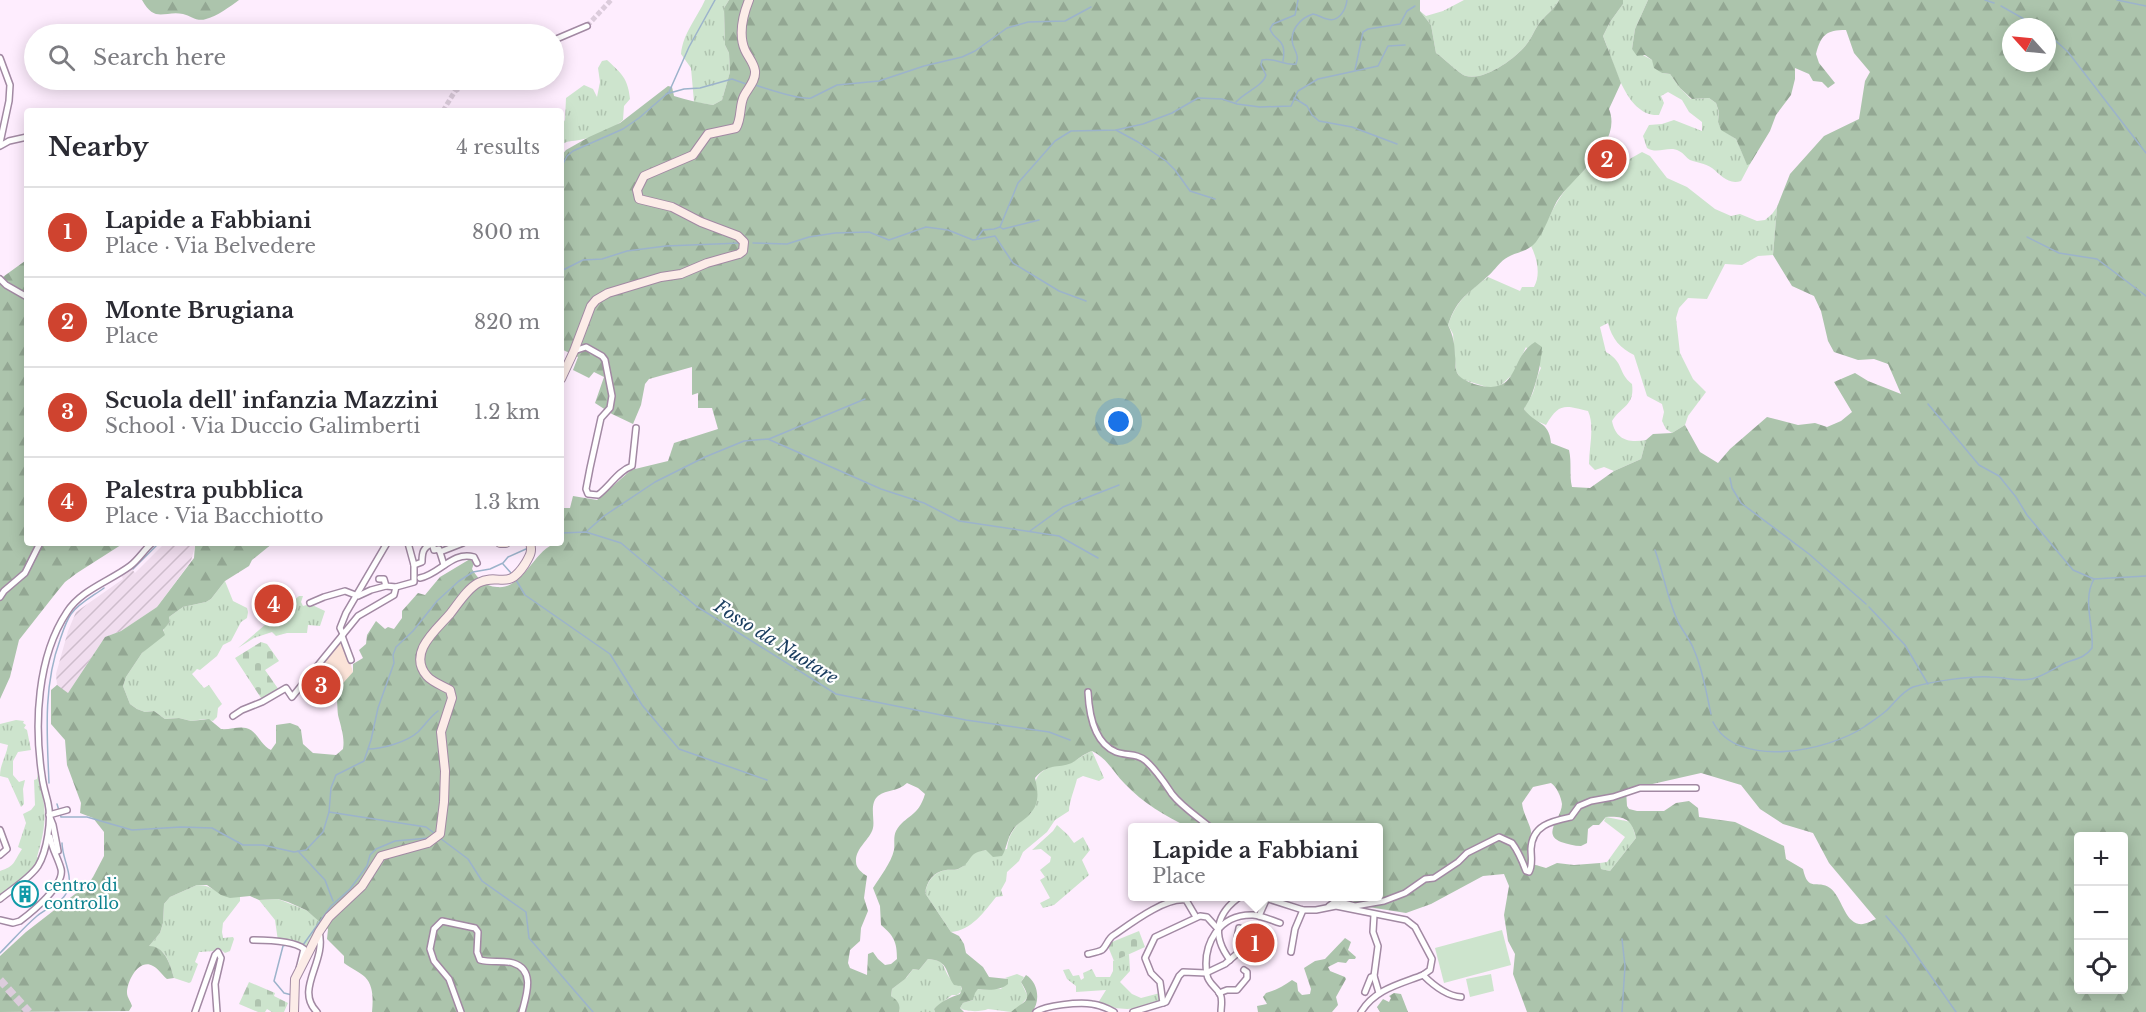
<!DOCTYPE html>
<html lang="en">
<head>
<meta charset="utf-8">
<style>
	body { margin:0; font-family:"Libre Baskerville",serif; background:#f2f2f3; color:#2b2b33 }
	.controls { position:absolute; right:18px; bottom:18px; display:grid; overflow:hidden; border-radius:6px; box-shadow:0 3px 15px #0003 }
	.controls button { width:54px; height:54px; display:grid; place-items:center; padding:0; border:0; border-bottom:2px solid #e1e1e2; background:#fff; color:#2b2b33; font:30px sans-serif }
	.compass { position:absolute; left:2002px; top:18px; width:54px; height:54px; border-radius:50%; background:#fff; box-shadow:0 3px 15px #0003; rotate:297deg }
	.you { position:absolute; left:1119px; top:422px; width:21px; height:21px; margin:-15px; border:4px solid #fff; border-radius:50%; background:#1a73e8; box-shadow:0 0 0 9px #1a73e833 }
	.badge { display:grid; place-items:center; width:39px; height:39px; border-radius:50%; background:#cf432f; color:#fff; font-size:20px; font-weight:700 }
	.pin { position:absolute; translate:-50% -50%; border:3px solid #fff; box-shadow:0 2px 6px #0006 }
	.popup { position:absolute; left:1128px; top:823px; width:255px; height:78px; box-sizing:border-box; display:grid; place-content:center; border-radius:6px; background:#fff; filter:drop-shadow(0 2px 4px #0005); font-size:20px; white-space:nowrap; color:#7c7c81 }
	.popup b { font-size:22px; color:#2b2b33 }
	.popup::after { content:''; position:absolute; left:50%; top:100%; margin-left:-12px; border:12px solid transparent; border-top-color:#fff }
	.list { margin:0; padding:0; list-style:none }
	h2 { display:flex; justify-content:space-between; align-items:center; height:78px; margin:0; padding:0 24px; font-size:26px }
	h2 small { font-size:20px; font-weight:400; color:#7c7c81 }
	.list li { display:grid; grid-template-columns:39px 1fr auto; gap:18px; align-items:center; box-sizing:border-box; height:90px; padding:0 24px; border-top:2px solid #e1e1e2 }
	.list b { display:block; font-size:22px; white-space:nowrap }
	.list p { margin:0; font-size:20px; white-space:nowrap; color:#7c7c81 }
	.list em { font-size:20px; font-style:normal; color:#7c7c81 }
	.icon { flex:none; width:33px; height:33px; fill:none; stroke:currentColor; stroke-width:2; stroke-linecap:round; stroke-linejoin:round }
	.map { position:relative; flex:none; width:2146px; height:1012px; overflow:hidden }
	.search { position:absolute; background:#fff; box-shadow:0 3px 15px #0003; left:24px; top:24px; width:540px; height:66px; display:flex; align-items:center; gap:15px; box-sizing:border-box; padding:0 21px; border-radius:33px; color:#7c7c81; font-size:22px }
	.panel { position:absolute; background:#fff; box-shadow:0 3px 15px #0003; left:24px; top:108px; width:540px; height:438px; border-radius:6px }
	.map>svg:first-child { display:block }
</style>
</head>
<body>
<div class="map">
<svg width="2146" height="1012" viewBox="0 0 2146 1012">
	<defs>
		<pattern id="industrial-furrows" width="10" height="10" patternUnits="userSpaceOnUse" patternTransform="scale(1.5)"><rect width="10" height="10" fill="#f1deef"/><path d="M-1 1l2-2M0 10L10 0M9 11l2-2" fill="none" stroke="#cebdcc"/></pattern>
		<pattern id="grass-tufts" width="24" height="20" patternUnits="userSpaceOnUse" patternTransform="scale(1.5)"><rect width="24" height="20" fill="#cde4cd"/><path d="M3 7l-1-3M5 7V3M7 7l1-3M15 17l-1-3M17 17v-4M19 17l1-3" fill="none" stroke="#afc3af"/></pattern>
		<pattern id="forest-firs" width="22" height="20" patternUnits="userSpaceOnUse" patternTransform="scale(1.5)"><rect width="22" height="20" fill="#acc4ac"/><path d="M5 1l3.5 6h-7zM16 11l3.5 6h-7z" fill="#93a793"/></pattern>
		<pattern id="cemetery-stones" width="16" height="16" patternUnits="userSpaceOnUse" patternTransform="scale(1.5)"><rect width="16" height="16" fill="#cde4cd"/><path d="M2 7V4a2 2 0 0 1 4 0v3zM10 15v-3a2 2 0 0 1 4 0v3z" fill="#afc3af"/></pattern>
	</defs>
	<rect width="100%" height="100%" fill="#feedfe"/>
	<path fill="url(#industrial-furrows)" d="M165 543H197L195 546 191 561 157 607 121 631 105 637 68 693 60 689 57 685 56 674 68 631 76 612 123 579 121 575 131 568 135 573Z"/>
	<path fill="#fbe3d8" d="M343 640 353 672 340 689 335 692 332 688 316 700 305 684 340 641Z"/>
	<g fill="url(#grass-tufts)">
		<path d="M705 0H729L724 8 725 45 729 53 730 72 722 100 713 105 694 102 691 68 681 54C683 33 697 18 705 0Z"/>
		<path d="M1464 0H1559C1554 9 1548 13 1541 21 1535 28 1532 38 1526 45 1515 59 1484 81 1466 76 1459 74 1444 58 1436 53L1431 25 1420 11 1426 16 1443 11Z"/>
		<path d="M1623 0H1648L1635 29 1632 49 1652 60 1662 73 1670 74 1680 88 1691 99 1709 98 1716 103 1719 112 1718 122 1721 129 1736 139 1747 164H1750L1741 181C1728 185 1721 175 1712 168 1704 163 1698 163 1690 160 1686 158 1684 153 1679 151 1669 145 1658 155 1647 148L1643 136 1649 125 1662 124 1674 120 1702 131V122L1689 112 1682 100 1668 92 1661 96 1664 103 1659 115C1625 117 1614 61 1603 36L1610 22 1623 4Z"/>
		<path d="M607 60C621 73 628 78 630 99L624 106 623 120C616 127 594 137 584 139 575 142 569 139 561 145V126L565 120 566 98 584 85 593 89 597 97 600 82 598 68 602 61Z"/>
		<path d="M1642 152 1650 156 1667 178 1687 187 1715 209 1731 216 1740 214 1757 221 1765 220 1772 214 1777 207 1773 255 1758 256 1742 265 1725 264 1707 299 1688 298 1679 308 1676 318 1680 353 1693 379 1706 392 1688 416 1685 425 1672 433 1666 429 1662 421 1664 412 1662 404 1647 396 1634 355C1620 348 1612 339 1608 323L1600 327 1606 352C1625 363 1617 372 1632 384 1635 406 1621 406 1612 421 1616 440 1628 443 1646 440L1641 459 1614 471 1604 467 1595 470 1589 464C1589 447 1595 426 1588 411 1564 405 1559 403 1546 425L1530 418 1524 409C1526 403 1529 400 1532 395 1536 386 1536 377 1541 368L1526 347 1514 373 1500 386 1490 388 1461 379 1456 371 1453 334 1448 325C1457 300 1468 292 1488 277L1520 291 1522 287H1534C1541 275 1537 258 1531 246 1540 237 1545 225 1551 213 1560 196 1571 180 1587 168L1598 172 1605 165H1619Z"/>
		<path d="M225 581 233 601 247 608 248 612 247 618 241 622 231 641 223 645 217 656 200 670 197 669 192 674 204 688 209 685 222 704 218 708 217 717 213 721 205 719 191 721 179 718 165 719 154 711 145 712 137 709 130 704 123 686 126 677 142 653 163 633 164 628 170 622 169 617 183 607 206 602 211 599Z"/>
		<path d="M299 596H303L301 602 303 606 310 604 325 611 320 626 308 625 307 633H287L276 636 272 632 254 638 238 648Z"/>
		<path d="M16 720 24 721 23 723 26 725 24 728 27 730 31 750 18 752 13 761V775L19 782 25 780 23 789 24 804 21 807 8 778 0 776C0 764 6 757 8 745L0 743V724Z"/>
		<path d="M1092 751 1104 778 1099 781 1083 776 1077 779C1075 788 1069 802 1069 811L1055 820 1047 832 1023 852 1019 861 1007 872 1006 881 1001 890 1003 896 996 897C985 911 971 931 951 932L925 893C927 881 934 872 946 870 952 869 956 871 960 868 966 865 966 862 969 857 977 848 995 850 1007 849 1009 831 1017 824 1031 813 1034 790 1030 770 1058 765 1063 764 1067 764 1072 762 1079 759 1084 754 1092 751Z"/>
		<path d="M38 772C46 808 48 821 37 857L39 858 31 871 0 896V871C15 866 13 863 22 849L18 847 26 823 23 814 31 810 35 805 34 780 37 779Z"/>
		<path d="M1606 817 1631 822 1636 838 1610 871 1601 869 1600 863 1607 862 1625 837 1604 821Z"/>
		<path d="M1057 825 1068 835 1074 843 1083 837 1090 850 1082 860 1089 875 1054 905 1043 908 1040 903 1050 898 1040 880 1045 877 1040 870 1050 862 1051 857 1041 849 1032 850 1053 831Z"/>
		<path d="M197 885C218 885 217 900 240 896V901L223 923 222 932 223 938 233 937 234 939 230 951 225 953 219 948 214 951 199 952 195 962 198 964 191 982 189 983 174 978C170 964 165 945 148 947L160 933 163 923 164 904 170 897Z"/>
		<path d="M278 899 306 910 322 923 308 947 298 943 278 941 275 920 259 900Z"/>
		<path d="M1129 954 1130 971 1120 982 1132 994 1141 998 1160 993 1161 1002C1135 1010 1124 1012 1098 1003L1106 990 1076 992V986L1067 979 1063 970 1069 969 1073 976 1079 975 1081 980 1084 978 1083 973 1092 969 1096 977H1110L1113 971V961Z"/>
		<path d="M928 959C946 961 941 964 949 977 952 981 957 983 961 986L962 991 957 995H952L934 1009 935 1012H899C900 1004 897 1001 891 996L892 989 907 977 913 969 919 970Z"/>
		<path d="M1017 974 1024 977 1021 982 1028 997 1019 1007 1011 1012 988 1009C981 1012 966 1012 960 1008L963 1003 973 1000 974 993 978 989C987 990 993 988 1001 989L1008 979 1005 978Z"/>
	</g>
	<g fill="url(#forest-firs)" fill-rule="evenodd">
		<path d="M142 0H239C231 6 216 17 206 19 197 22 191 16 183 14 165 10 155 24 142 0Z"/>
		<path d="M729 0H1420V11L1431 25 1436 53C1444 58 1459 74 1466 76 1484 81 1515 59 1526 45 1532 38 1535 28 1541 21 1548 13 1554 9 1559 0H1623V4L1610 22 1603 36 1621 83 1609 109C1623 144 1574 175 1557 201 1550 214 1545 230 1536 242 1526 253 1519 251 1508 257 1500 261 1495 270 1488 276 1468 295 1458 296 1448 325 1453 335 1455 345 1455 356 1456 360 1455 367 1456 370 1458 378 1467 381 1474 384 1521 398 1508 358 1535 342L1542 347C1541 363 1538 376 1533 391 1531 398 1527 403 1524 409 1535 425 1549 420 1551 443L1569 450C1572 463 1569 475 1572 487L1590 488 1614 471 1641 459 1646 440 1653 434 1672 433 1685 425 1700 452 1718 463 1730 449 1767 417 1798 425 1815 423 1827 427 1841 421 1852 412 1834 382 1855 373 1868 381 1901 394 1888 364 1874 359 1858 360 1834 352 1828 341 1821 311 1814 296 1792 286 1773 255 1777 207 1790 174 1824 136 1859 119 1865 81 1870 72 1854 53 1846 30C1826 30 1821 35 1816 54L1819 63 1835 83 1828 88 1822 82 1813 81 1809 74 1795 68V79L1791 95 1776 115 1770 131 1750 164 1747 165 1736 139 1721 130 1718 122 1719 112 1716 103 1709 98 1692 99 1680 88 1670 74 1662 73 1654 68 1652 60 1645 55 1637 56 1632 49 1635 29 1648 0H2146V1012H1527L1513 974 1515 954 1508 941 1504 915 1509 886 1504 874 1483 876 1431 904 1406 913 1362 906 1345 897 1378 896V828L1188 827C1165 816 1143 803 1125 784 1113 772 1108 759 1092 751 1084 754 1082 756 1075 761 1062 770 1049 761 1035 778 1038 791 1040 803 1030 814 1025 820 1017 823 1013 830 1007 838 1007 848 1002 856L993 857 986 850C966 853 973 862 960 868 955 871 951 869 946 870 933 872 927 881 925 893L951 932 959 936 964 944 966 953 983 967 989 977 1008 979V984C1000 991 988 990 978 989L975 993 973 1000 963 1003 960 1008 964 1012H979H935L934 1009C941 1001 951 997 960 994L962 989 961 986 954 985C944 970 949 961 928 959L919 970 913 969 905 979 892 989 891 996C897 1000 901 1004 899 1012H372C373 1001 374 986 365 977 360 972 350 968 344 963V956L327 939 328 929 306 910 288 902 278 899 259 900 250 896 230 898 221 895 207 885H197L170 897 164 904 163 923 160 933 149 946C165 946 170 964 174 978L167 979C162 975 159 969 153 966 139 958 127 981 127 993 127 997 131 1002 132 1006L129 1011 0 1012V956L26 932 88 884 93 877 104 856V832L93 818 80 813 81 803 67 765 65 740 51 724V690L57 685 68 693 105 637 121 631 157 607 194 558 195 546 197 543H273L252 560 249 566 225 581 211 599 206 602 183 607 169 617 170 622 163 630 165 635 142 653 126 677 123 686 130 704 137 709 145 712 154 711 165 719 179 718 191 721 209 719 221 729C229 730 239 726 246 728 257 730 260 745 271 750L276 743V725L290 723 298 726 301 730 303 744 313 753 336 755 343 749C345 738 341 727 338 715 337 706 338 701 335 692L353 672V664L363 658 359 650 366 644 367 635 376 621 385 629 388 627 394 629 402 618V611L418 593 425 595 440 577 470 559 474 563 472 569C479 580 484 586 497 587 526 590 535 543 561 543L564 530 561 508H570L573 496 597 500 631 470 668 461 674 443 718 429 712 408H698V393L692 395V367L649 379 645 384 641 405 633 424 612 414 595 403 604 377 594 372 589 378 573 370 578 357 561 349V156L566 150 589 137 620 123 668 86 672 87 674 96C686 100 700 103 713 105L722 100 730 72 729 53 725 45 724 8ZM2011 27H2047V63H2011ZM1701 773 1741 785 1760 809 1783 824 1813 833 1829 863 1876 919C1871 921 1865 925 1859 924 1844 921 1842 897 1830 888 1817 879 1808 893 1803 869L1786 859 1784 846 1735 822 1699 817 1698 808 1689 801 1676 803 1664 811H1637L1629 809 1627 806 1626 790ZM907 783 918 788 925 794C918 818 905 815 896 831 893 837 895 844 894 850 891 863 880 877 873 888L880 906 881 925C894 936 897 942 897 959L891 964 885 965 878 959 873 952 868 954 867 975 850 968 848 963 850 950 860 941 861 928 868 911 864 898 867 876C862 873 856 868 856 862 855 848 870 840 873 828 875 819 869 804 878 796 887 789 898 792 907 783ZM1551 783C1557 787 1561 797 1562 804 1562 818 1541 834 1561 842 1568 844 1574 846 1581 846L1587 843 1588 829 1593 825H1599L1606 817C1626 816 1632 820 1636 838L1610 871 1601 869 1600 863 1574 865 1557 863 1546 868 1529 863C1525 851 1530 844 1531 832 1531 826 1523 814 1522 803L1533 787ZM2078 836H2124V990H2078Z"/>
		<path d="M25 261 27 262V543H124L77 573 65 582 56 593 19 640 10 677 0 699V279Z"/>
		<path d="M1345 938 1351 942 1348 950 1356 957 1355 959H1349L1346 963 1338 962 1328 967 1330 971 1345 977 1346 979 1336 997 1338 1005 1332 1012H1258L1257 1006 1267 1004 1263 997 1266 993C1276 990 1284 986 1292 980L1297 983 1298 991 1302 995 1310 994 1311 989 1304 968 1315 961 1325 959Z"/>
		<path d="M1026 975C1038 982 1041 1001 1032 1012H1011C1024 1000 1034 1003 1021 982Z"/>
		<path d="M1394 993 1401 994 1408 1012H1380L1377 1007 1383 999 1389 1002 1391 998 1389 996Z"/>
	</g>
	<g fill="url(#cemetery-stones)">
		<path d="M261 642 267 644 279 661 265 670 279 690 263 701 235 658Z"/>
		<path d="M1139 931 1145 947 1114 961 1107 944Z"/>
		<path d="M249 982 275 993 274 996 288 1003 284 1012H272L267 1009 265 1012H258L239 1004Z"/>
	</g>
	<g fill="#cde4cd">
		<path d="M1502 930 1511 965 1444 983 1435 948Z"/>
		<path d="M1491 974 1494 991 1470 997 1466 979Z"/>
	</g>
	<g fill="none" stroke-linecap="round" stroke-linejoin="round">
		<g stroke="#9cb3cb" stroke-width="1.5">
			<path d="M1985 0 1994 3"/>
			<path d="M2117 0 2146 6"/>
			<path d="M2001 6 2038 27"/>
			<path d="M2047 33 2068 52 2146 153"/>
			<path d="M1283 61C1287 37 1275 43 1270 29L1273 24 1295 15 1298 0"/>
			<path d="M1355 70 1363 32 1368 29 1400 24 1407 11 1415 6"/>
			<path d="M755 85C768 89 799 100 811 98L837 85 879 81 924 66 962 57 975 51 1007 28 1028 22 1065 21 1091 7"/>
			<path d="M666 94 684 89 700 88 732 79 749 85"/>
			<path d="M1294 98 1307 106 1312 115 1319 121 1352 127 1397 144"/>
			<path d="M1236 102C1245 92 1263 86 1266 75L1261 65 1262 60C1276 57 1284 66 1296 64 1299 56 1296 53 1293 45 1289 31 1300 18 1313 14 1319 15 1322 18 1327 19 1339 23 1346 9 1347 0"/>
			<path d="M1116 130 1138 142 1166 161 1175 170 1190 191 1215 199"/>
			<path d="M561 168 567 156 573 151 623 129 639 118 669 92 689 47 715 0"/>
			<path d="M1000 227 1018 183 1055 141 1071 131 1116 130 1143 124 1172 113 1198 98 1222 99 1237 104 1260 107 1291 106 1298 91 1318 79 1378 66 1388 46 1405 45"/>
			<path d="M2027 237 2059 253 2097 259 2146 296"/>
			<path d="M977 238 983 230 994 229 1000 227 1003 229 1039 220"/>
			<path d="M753 243 787 244 809 237 835 233 869 232 889 240 926 227 948 230 973 240 995 236 1013 263 1059 291 1086 301"/>
			<path d="M561 271 583 260 602 259 627 251 666 246 740 243"/>
			<path d="M1928 404 1979 465 1999 476 2016 497 2027 515 2073 570 2094 579 2146 576"/>
			<path d="M769 439 865 399"/>
			<path d="M1730 478 1732 488 1741 503 1809 554 1866 604"/>
			<path d="M587 531 604 516 655 482 705 457 744 441 768 439 881 489 924 503 959 521 1059 536 1098 558"/>
			<path d="M1030 531 1063 507 1119 485"/>
			<path d="M561 533 586 532 621 543 696 606 836 694 966 720 1049 732 1070 740"/>
			<path d="M1655 550C1663 572 1667 596 1676 617 1680 629 1690 638 1694 650 1703 670 1706 692 1711 714"/>
			<path d="M503 564 512 574"/>
			<path d="M133 569 159 543"/>
			<path d="M516 580 525 595 610 654 642 705 679 749 767 780"/>
			<path d="M1869 607 1905 645 1928 684"/>
			<path d="M1713 722C1737 770 1828 751 1864 727 1871 722 1879 717 1886 711 1895 703 1901 692 1913 687 1933 681 1970 676 1990 677 2004 677 2018 682 2031 679 2043 677 2054 668 2065 663 2075 659 2085 658 2092 648 2094 626 2082 600 2094 579"/>
			<path d="M368 749C382 749 407 742 418 732 425 725 430 717 438 711"/>
			<path d="M49 783C47 735 43 686 60 640 63 631 66 621 71 614 79 603 93 596 104 588"/>
			<path d="M57 804 61 817H87L132 830 181 827 212 828 243 845H263L294 852 306 850 323 832 329 812 331 788 336 775 364 761 371 740 378 708 394 663 393 655 396 647 413 631 437 601 459 581 473 572 490 569 503 563 508 557 526 549"/>
			<path d="M329 812 426 827 434 833"/>
			<path d="M440 838 468 859 482 881 526 912 529 938 593 1012"/>
			<path d="M298 851 325 880 333 901"/>
			<path d="M1886 916 1903 936 1956 1012"/>
			<path d="M286 945 283 946 274 981 284 993 292 995"/>
			<path d="M303 945 331 906 350 889 367 866 370 855 376 849 395 841 429 838"/>
			<path d="M0 953C12 941 24 927 37 916 48 907 64 903 68 889 73 874 62 858 62 843"/>
			<path d="M1622 1012 1625 966 1622 939"/>
		</g>
		<g stroke="#dcccdc" stroke-width="5" stroke-dasharray="5 2.5" stroke-linecap="butt">
			<path d="M587 26 611 0"/>
			<path d="M443 111 455 91 473 80"/>
		</g>
		<path stroke="#dcccdc" stroke-width="8" stroke-dasharray="8 4" stroke-linecap="butt" d="M0 980 29 1012"/>
		<defs>
			<g id="street">
				<path d="M554 40 587 26"/>
				<path d="M0 58 10 85 9 101 0 143"/>
				<path d="M473 80H474"/>
				<path d="M0 146 9 141 27 137"/>
				<path d="M0 279 6 285 27 297"/>
				<path d="M574 351 586 347 602 356 605 360 612 396 610 408 601 418 590 468 586 489 588 494 598 495C610 486 618 471 632 466L636 428"/>
				<path d="M432 543 434 550 439 549 444 565"/>
				<path d="M440 552 463 543"/>
				<path d="M414 565 422 562C422 553 423 547 432 544"/>
				<path d="M420 578C440 574 452 551 474 557L477 563"/>
				<path d="M379 579H384L386 586 396 587"/>
				<path d="M0 597 4 591 25 573 40 543"/>
				<path d="M310 603 324 597 345 591 358 596 371 590 386 586"/>
				<path d="M343 634 340 628 346 613 387 543"/>
				<path d="M342 636 351 660"/>
				<path d="M1088 692C1089 713 1094 743 1116 752 1127 756 1137 753 1146 761 1157 771 1164 782 1172 794 1182 807 1198 817 1211 828"/>
				<path d="M233 716 242 710 262 702 286 688 292 697 358 616 394 595 396 587 414 582V565L408 543"/>
				<path d="M0 830 7 849 0 855"/>
				<path d="M58 851 53 825 49 815 67 810"/>
				<path d="M1259 896 1303 910H1316L1336 906 1406 920 1415 927 1432 959 1430 970 1423 975C1400 984 1375 989 1361 1012"/>
				<path d="M0 899C12 889 29 879 38 866 47 851 52 820 48 803 46 794 43 786 42 776 34 724 37 657 67 612 81 590 110 581 130 566 138 560 144 550 152 543"/>
				<path d="M1329 906 1336 901 1355 906 1384 901 1405 893 1425 879 1434 878 1458 862 1467 853 1499 837 1512 843C1518 851 1522 860 1526 871L1529 872C1533 865 1531 858 1531 849 1532 825 1552 821 1571 817L1579 806 1591 801 1613 797 1640 788H1696"/>
				<path d="M1374 915 1373 932 1378 946 1374 976 1379 993"/>
				<path d="M1259 916 1267 898"/>
				<path d="M0 920 13 923 20 921C32 912 65 885 61 869 58 858 52 849 50 837"/>
				<path d="M1237 938 1239 928"/>
				<path d="M253 940C266 940 294 941 304 949L299 969"/>
				<path d="M1291 952 1295 929 1303 910"/>
				<path d="M1088 954C1092 953 1098 952 1102 950 1107 946 1108 938 1114 935 1130 924 1165 897 1186 900L1196 917"/>
				<path d="M1230 960C1211 935 1216 913 1241 896"/>
				<path d="M1423 975C1433 985 1446 996 1461 997"/>
				<path d="M1365 992 1371 977 1374 976"/>
				<path d="M1219 993 1227 990H1237L1247 978V972L1244 970"/>
				<path d="M1163 1003 1160 982 1151 973 1145 958 1155 937 1200 916 1207 917 1218 929"/>
				<path d="M195 1012 215 955 218 952 221 958 215 984 217 1012"/>
				<path d="M317 1012C294 989 327 962 319 932"/>
				<path d="M461 1012 449 979 434 961 430 949 434 929 442 921 475 928 478 932 477 952 480 960C491 963 502 960 513 963 536 970 526 996 522 1012"/>
				<path d="M1036 1012C1046 1005 1079 1002 1092 1004 1100 1005 1107 1008 1114 1012"/>
				<path d="M1133 1012 1166 1002 1179 976 1183 972 1206 973 1225 964 1239 952"/>
				<path d="M1221 1012C1221 1006 1223 999 1220 994 1216 987 1208 983 1207 975 1202 944 1219 914 1253 915 1262 916 1271 920 1280 923"/>
			</g>
			<g id="secondary">
				<path d="M561 379 574 351 591 306 596 300 608 293 661 277 681 274 707 263 739 254 743 251 744 242 738 236 701 222 672 207 639 199 637 190 644 176 693 155 708 134 736 128C742 118 739 106 744 96 748 88 756 81 755 71 754 63 748 57 745 50 738 34 743 15 749 0"/>
				<path d="M500 543H506"/>
				<path d="M294 1012 295 979 319 932 329 917 362 886 381 856 428 843 440 834 444 802 445 771 441 732 452 698 450 690C443 686 432 682 427 676 407 653 436 630 450 614 458 604 467 589 478 583 500 572 507 592 525 564 529 557 533 552 530 543"/>
			</g>
		</defs>
		<use href="#street" stroke="#a289a3" stroke-width="8"/>
		<use href="#secondary" stroke="#a289a3" stroke-width="10"/>
		<use href="#street" stroke="#fff" stroke-width="5"/>
		<use href="#secondary" stroke="#fcece8" stroke-width="8"/>
	</g>
	<defs>
		<symbol id="building-ring" viewBox="-11 -11 22 22"><circle r="9.5" fill="#fff" stroke="#0f9aa8" stroke-width="1.5"/><path d="M-4-6H4V6H1V3H-1V6H-4ZM-2.5-4.3h1.7v1.8h-1.7ZM.8-4.3h1.7v1.8H.8ZM-2.5-1h1.7V.8h-1.7ZM.8-1h1.7V.8H.8Z" fill="#0f9aa8"/></symbol>
	</defs>
	<g fill-rule="evenodd">
		<use href="#building-ring" x="10" y="879" width="30" height="30"/>
	</g>
	<g text-anchor="middle" stroke-width="4.5" stroke-linejoin="round" paint-order="stroke">
		<g font-size="16" fill="#0d838f" stroke="#fff" text-anchor="start">
			<text x="44" y="891">centro di<tspan x="44" dy="18">controllo</tspan></text>
		</g>
		<g font-size="18" font-style="italic" fill="#1a3d5f" stroke="#fff">
			<text transform="translate(776 642) rotate(32)" y="6">Fosso da Nuotare</text>
		</g>
	</g>
</svg>
<div class="controls">
<button>+</button>
<button>−</button>
<button><svg class="icon" aria-label="locate" viewBox="0 0 24 24"><circle cx="12" cy="12" r="6"/><path d="M12 2v4M12 18v4M2 12h4M18 12h4"/></svg></button>
</div>
<svg class="compass" viewBox="-18 -18 36 36"><path d="M0-13l5 13h-10z" fill="#e53935"/><path d="M0 13l5-13h-10z" fill="#7c7c81"/></svg>
<div class="you"></div>
<div class="pin badge" style="left:1255px;top:943px">1</div>
<div class="popup"><b>Lapide a Fabbiani</b>Place</div>
<div class="pin badge" style="left:1607px;top:159px">2</div>
<div class="pin badge" style="left:321px;top:685px">3</div>
<div class="pin badge" style="left:274px;top:604px">4</div>
<div class="search"><svg class="icon" aria-label="search" viewBox="0 0 24 24"><circle cx="10" cy="10" r="6"/><path d="M15 15l6 6"/></svg>Search here</div>
<section class="panel">
<h2>Nearby<small>4 results</small></h2>
<ul class="list">
<li><span class="badge">1</span><div><b>Lapide a Fabbiani</b><p>Place · Via Belvedere</p></div><em>800 m</em></li>
<li><span class="badge">2</span><div><b>Monte Brugiana</b><p>Place</p></div><em>820 m</em></li>
<li><span class="badge">3</span><div><b>Scuola dell' infanzia Mazzini</b><p>School · Via Duccio Galimberti</p></div><em>1.2 km</em></li>
<li><span class="badge">4</span><div><b>Palestra pubblica</b><p>Place · Via Bacchiotto</p></div><em>1.3 km</em></li>
</ul>
</section>
</div>
</body>
</html>
